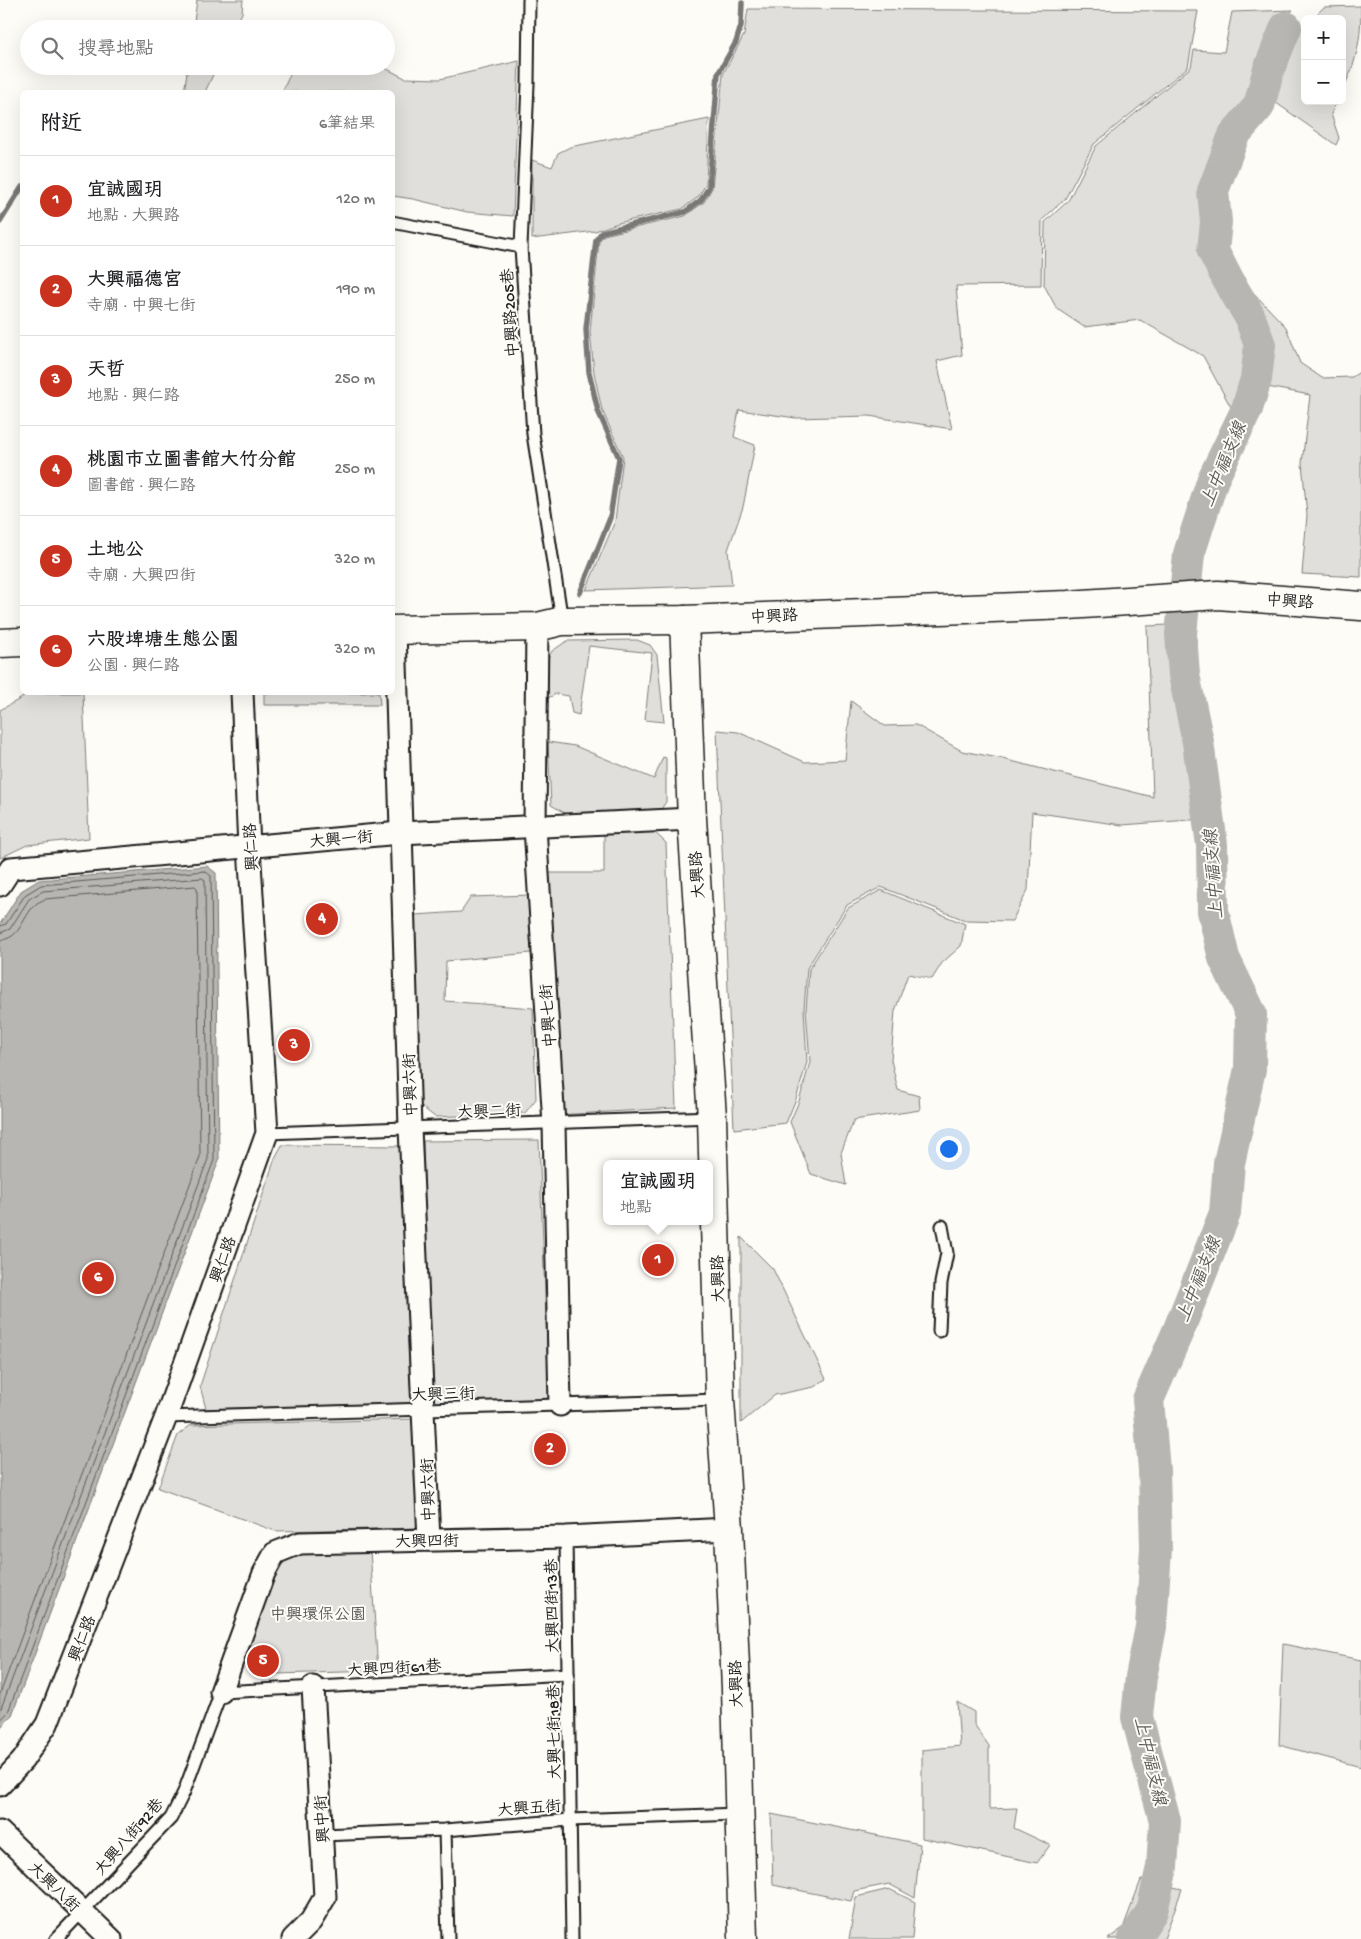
<!DOCTYPE html>
<html lang="zh-TW">
<head>
<meta charset="utf-8">
<style>
	body { margin:0; font-family:"Gochi Hand","LXGW WenKai TC",sans-serif; background:#f6f6f6; color:#202124 }
	.controls { position:absolute; right:15px; top:15px; display:grid; overflow:hidden; border-radius:8px; box-shadow:0 5px 20px #0002 }
	.controls button { width:45px; height:45px; display:grid; place-items:center; padding:0; border:0; border-bottom:1px solid #e0e0e0; background:#fff; color:#202124; font:25px sans-serif }
	.you { position:absolute; left:948px; top:1148px; width:18px; height:18px; margin:-12px; border:4px solid #fff; border-radius:50%; background:#1a73e8; box-shadow:0 0 0 8px #1a73e833 }
	.badge { display:grid; place-items:center; width:32px; height:32px; border-radius:50%; background:#c8321e; color:#fff; font-size:16px; font-weight:700 }
	.pin { position:absolute; translate:-50% -50%; border:2px solid #fff; box-shadow:0 1px 5px #0006 }
	.popup { position:absolute; left:603px; top:1160px; width:110px; height:65px; box-sizing:border-box; display:grid; place-content:center; border-radius:8px; background:#fff; filter:drop-shadow(0 1px 4px #0005); font-size:16px; white-space:nowrap; color:#757577 }
	.popup b { font-size:19px; color:#202124 }
	.popup::after { content:''; position:absolute; left:50%; top:100%; margin-left:-10px; border:10px solid transparent; border-top-color:#fff }
	.list { margin:0; padding:0; list-style:none }
	h2 { display:flex; justify-content:space-between; align-items:center; height:65px; margin:0; padding:0 20px; font-size:21px }
	h2 small { font-size:16px; font-weight:400; color:#757577 }
	.list li { display:grid; grid-template-columns:32px 1fr auto; gap:15px; align-items:center; box-sizing:border-box; height:90px; padding:0 20px; border-top:1px solid #e0e0e0 }
	.list b { display:block; font-size:19px; white-space:nowrap }
	.list p { margin:0; font-size:16px; white-space:nowrap; color:#757577 }
	.list em { font-size:16px; font-style:normal; color:#757577 }
	.icon { flex:none; width:28px; height:28px; fill:none; stroke:currentColor; stroke-width:2; stroke-linecap:round; stroke-linejoin:round }
	.map { position:relative; flex:none; width:1361px; height:1939px; overflow:hidden }
	.search { position:absolute; background:#fff; box-shadow:0 5px 20px #0002; left:20px; top:20px; width:375px; height:55px; display:flex; align-items:center; gap:12px; box-sizing:border-box; padding:0 18px; border-radius:28px; color:#757577; font-size:19px }
	.panel { position:absolute; background:#fff; box-shadow:0 5px 20px #0002; left:20px; top:90px; width:375px; height:605px; border-radius:8px }
	.map>svg:first-child { display:block }
</style>
</head>
<body>
<div class="map">
<svg width="1361" height="1939" viewBox="0 0 1361 1939">
	<rect width="100%" height="100%" fill="#fdfcf7"/>
	<filter id="ink" filterUnits="userSpaceOnUse"><feTurbulence type="fractalNoise" baseFrequency=".02" numOctaves="2"/><feDisplacementMap in="SourceGraphic" scale="10" xChannelSelector="R" yChannelSelector="G"/><feConvolveMatrix kernelMatrix="1 2 1 2 8 2 1 2 1" color-interpolation-filters="sRGB"/></filter>
	<g filter="url(#ink)">
		<g fill="#e0dfdb" stroke="#7e7e7c">
			<path d="M197 0H243L242 13 234 29H193Z"/>
			<path d="M1361 6C1361 39 1357 62 1342 91V19H1312L1324 7Z"/>
			<path d="M748 9 1198 11 1188 67 1094 144 1065 199 1042 220 1041 285 956 286 962 355 937 361 952 429 869 416 796 418 739 410 734 437 755 445 743 507 728 550 732 585 586 590 615 521 623 457 602 410 594 373 590 331 599 241 604 235 685 216 704 202 712 188 723 74 744 35Z"/>
			<path d="M1293 10 1276 25 1256 73 1246 107 1226 132 1205 190 1203 251 1240 318 1253 347 1247 378 1233 411 1203 356 1140 320 1084 327 1057 309 1044 285 1045 222 1068 201 1096 146 1191 67 1194 50 1224 52 1232 12Z"/>
			<path d="M1305 25V101H1337L1331 114 1339 138 1336 145 1272 100 1279 71 1293 37Z"/>
			<path d="M519 61 513 216 467 212 413 199 393 196 392 92H282L294 66H381L405 78 440 79Z"/>
			<path d="M188 66H217L205 92H184Z"/>
			<path d="M709 119 706 184 698 197 682 209 618 223 595 231 532 239V160L552 167 558 153 570 147Z"/>
			<path d="M1218 249 1225 253 1247 286 1286 327 1300 363 1322 378 1352 377 1361 371V577L1302 574 1307 515 1302 463 1310 395 1262 386 1267 347 1262 323Z"/>
			<path d="M1168 625C1166 646 1172 666 1176 686 1185 731 1197 774 1203 819L1122 825 1032 812 1028 890 1012 921 965 920 881 887 847 905 807 968 804 1009 807 1062 796 1099 786 1123 734 1129 717 730 738 732 805 762 845 760 851 701 885 726 916 725 962 751 999 758 1153 797 1147 626Z"/>
			<path d="M637 640 650 645 657 655 664 722 645 720 652 653 589 646 579 715 572 713 569 696 556 694 548 698 547 659 552 651 567 641Z"/>
			<path d="M26 693H83L89 838 27 845 0 858V710L22 698Z"/>
			<path d="M264 693H379L380 705H264Z"/>
			<path d="M548 742 575 746 654 779 663 757 666 758V802L656 816H570L551 805Z"/>
			<path d="M650 828 666 843 676 1108 557 1115 547 873H604V830Z"/>
			<path d="M881 890 965 924 961 946 942 963 932 979 908 974 895 1011 891 1060 898 1090 919 1096 920 1110 854 1120 841 1153 846 1185 811 1174 790 1122 799 1101 810 1062 806 1010 809 969 848 908Z"/>
			<path d="M531 895V953L446 961 445 1001 533 1008 536 1099 525 1113 435 1117 419 1105 415 915 461 912 471 897Z"/>
			<path d="M539 1140 549 1399 430 1406 423 1141Z"/>
			<path d="M282 1145 400 1146 411 1403 206 1409 200 1386 275 1158Z"/>
			<path d="M741 1237 773 1269 826 1379 814 1387 775 1395 741 1423Z"/>
			<path d="M415 1419 422 1528 275 1531 158 1488 178 1435 191 1425Z"/>
			<path d="M370 1550 378 1671 276 1674V1653H247L249 1635 275 1568 288 1555 309 1551Z"/>
			<path d="M1283 1644 1361 1660V1767L1279 1745Z"/>
			<path d="M957 1702 974 1712V1724L989 1746V1809L1017 1808 1014 1828 1050 1845 1037 1863 922 1838V1750L960 1746Z"/>
			<path d="M771 1814 920 1844 915 1898 889 1884 854 1891 851 1901 773 1885Z"/>
			<path d="M1141 1880 1182 1889 1164 1939H1108L1123 1928Z"/>
			<path d="M889 1889 915 1902 912 1939H849L856 1897Z"/>
		</g>
		<path fill="#b7b6b2" stroke="#797876" d="M207 866 216 873 219 1160 12 1715 0 1728V924L21 891 39 880Z"/>
		<g fill="none" stroke-linecap="round" stroke-linejoin="round">
			<g stroke="#5a5a58" stroke-width="1">
				<path d="M0 926 6 924 25 895 41 885 205 871 211 876 214 1160 8 1712 0 1721"/>
				<path d="M0 933 10 929 29 899 43 891 202 878 205 880 208 1159 0 1711"/>
				<path d="M0 940C21 939 22 917 35 905 37 902 42 901 45 899L195 886 197 888 200 1157 0 1694"/>
			</g>
			<g stroke="#797876" stroke-width="5.5">
				<path d="M0 222 22 187"/>
				<path d="M580 593 610 518 619 458 598 411 589 372 586 329 596 240 602 232 685 212 701 200 709 187 718 74 736 42 741 26 742 3"/>
			</g>
			<path stroke="#b7b6b2" stroke-width="32" d="M1134 1939 1152 1911 1162 1867 1165 1821 1137 1717 1141 1677 1151 1627 1156 1549 1154 1470 1148 1400 1179 1329 1225 1213 1229 1163 1250 1069 1251 1014 1224 958 1213 911 1212 845 1198 742 1184 675 1181 634 1189 554 1213 479 1247 409 1256 379 1260 345 1249 315 1229 282 1213 251 1216 222 1213 191 1234 135 1259 106 1268 72 1286 27"/>
			<defs>
				<g id="lane">
					<path d="M529 0 528 84 521 247 533 434 562 621"/>
					<path d="M392 222 521 247"/>
					<path d="M267 1133 712 1117"/>
					<path d="M939 1331 941 1283 947 1253 942 1226"/>
					<path d="M166 1417 720 1400"/>
					<path d="M566 1537 572 1939"/>
					<path d="M445 1830 448 1939"/>
					<path d="M322 1835 445 1830 570 1820 739 1814"/>
					<path d="M56 1939 171 1818 184 1792 221 1692 568 1674"/>
				</g>
				<g id="street">
					<path d="M537 627 535 827 554 1124 560 1405"/>
					<path d="M395 630 410 1128 429 1540"/>
					<path d="M0 885 11 868 400 833 692 819"/>
					<path d="M221 1692 264 1573 275 1553 300 1543 566 1537 729 1529"/>
					<path d="M0 1785 23 1760 47 1724 166 1417 267 1133 249 847 242 692"/>
					<path d="M0 1832 111 1939"/>
					<path d="M293 1939 311 1921 325 1897 313 1687"/>
				</g>
				<g id="secondary">
					<path d="M684 620 692 819 712 1117 720 1400 729 1529 736 1689 743 1939"/>
					<path d="M392 630 537 627 562 621 684 620 1068 605 1218 595 1361 606"/>
					<path d="M0 643 22 642"/>
				</g>
			</defs>
			<use href="#lane" stroke="#1c1c1c" stroke-width="15"/>
			<use href="#street" stroke="#1c1c1c" stroke-width="25"/>
			<use href="#secondary" stroke="#1c1c1c" stroke-width="31"/>
			<use href="#lane" stroke="#fdfcf7" stroke-width="11"/>
			<use href="#street" stroke="#fdfcf7" stroke-width="21"/>
			<use href="#secondary" stroke="#fdfcf7" stroke-width="28"/>
		</g>
	</g>
	<g text-anchor="middle" stroke-width="4" stroke-linejoin="round" paint-order="stroke">
		<g font-size="16" fill="#1c1c1c" stroke="#fdfcf7">
			<text transform="translate(509 313) rotate(-94)" y="6">中興路205巷</text>
			<text transform="translate(1290 600) rotate(4)" y="6">中興路</text>
			<text transform="translate(774 615) rotate(-3)" y="6">中興路</text>
			<text transform="translate(341 838) rotate(-5)" y="6">大興一街</text>
			<text transform="translate(250 847) rotate(-93)" y="6">興仁路</text>
			<text transform="translate(696 875) rotate(-94)" y="6">大興路</text>
			<text transform="translate(547 1016) rotate(-94)" y="6">中興七街</text>
			<text transform="translate(409 1085) rotate(-92)" y="6">中興六街</text>
			<text transform="translate(489 1110) rotate(-2)" y="6">大興二街</text>
			<text transform="translate(222 1259) rotate(-70)" y="6">興仁路</text>
			<text transform="translate(717 1279) rotate(-92)" y="6">大興路</text>
			<text transform="translate(443 1393) rotate(-2)" y="6">大興三街</text>
			<text transform="translate(427 1490) rotate(-92)" y="6">中興六街</text>
			<text transform="translate(427 1540) rotate(-1)" y="6">大興四街</text>
			<text transform="translate(551 1606) rotate(-91)" y="6">大興四街13巷</text>
			<text transform="translate(81 1638) rotate(-69)" y="6">興仁路</text>
			<text transform="translate(394 1667) rotate(-3)" y="6">大興四街61巷</text>
			<text transform="translate(735 1684) rotate(-92)" y="6">大興路</text>
			<text transform="translate(553 1732) rotate(-91)" y="6">大興七街18巷</text>
			<text transform="translate(529 1807) rotate(-4)" y="6">大興五街</text>
			<text transform="translate(321 1819) rotate(-94)" y="6">興中街</text>
			<text transform="translate(128 1836) rotate(-49)" y="6">大興八街92巷</text>
			<text transform="translate(55 1886) rotate(44)" y="6">大興八街</text>
		</g>
		<g font-size="16" fill="#575655" stroke="#fdfcf7">
			<text x="318" y="1619">中興環保公園</text>
		</g>
		<g font-size="18" font-style="italic" fill="#5a5a58" stroke="#fdfcf7">
			<text transform="translate(1223 464) rotate(-67)" y="6">上中福支線</text>
			<text transform="translate(1213 874) rotate(-94)" y="6">上中福支線</text>
			<text transform="translate(1198 1279) rotate(-68)" y="6">上中福支線</text>
			<text transform="translate(1151 1761) rotate(77)" y="6">上中福支線</text>
		</g>
	</g>
</svg>
<div class="controls">
<button>+</button>
<button>−</button>
</div>
<div class="you"></div>
<div class="pin badge" style="left:658px;top:1260px">1</div>
<div class="popup"><b>宜誠國玥</b>地點</div>
<div class="pin badge" style="left:550px;top:1449px">2</div>
<div class="pin badge" style="left:294px;top:1045px">3</div>
<div class="pin badge" style="left:322px;top:919px">4</div>
<div class="pin badge" style="left:263px;top:1661px">5</div>
<div class="pin badge" style="left:98px;top:1278px">6</div>
<div class="search"><svg class="icon" aria-label="search" viewBox="0 0 24 24"><circle cx="10" cy="10" r="6"/><path d="M15 15l6 6"/></svg>搜尋地點</div>
<section class="panel">
<h2>附近<small>6筆結果</small></h2>
<ul class="list">
<li><span class="badge">1</span><div><b>宜誠國玥</b><p>地點 · 大興路</p></div><em>120 m</em></li>
<li><span class="badge">2</span><div><b>大興福德宮</b><p>寺廟 · 中興七街</p></div><em>190 m</em></li>
<li><span class="badge">3</span><div><b>天哲</b><p>地點 · 興仁路</p></div><em>250 m</em></li>
<li><span class="badge">4</span><div><b>桃園市立圖書館大竹分館</b><p>圖書館 · 興仁路</p></div><em>250 m</em></li>
<li><span class="badge">5</span><div><b>土地公</b><p>寺廟 · 大興四街</p></div><em>320 m</em></li>
<li><span class="badge">6</span><div><b>六股埤塘生態公園</b><p>公園 · 興仁路</p></div><em>320 m</em></li>
</ul>
</section>
</div>
</body>
</html>
